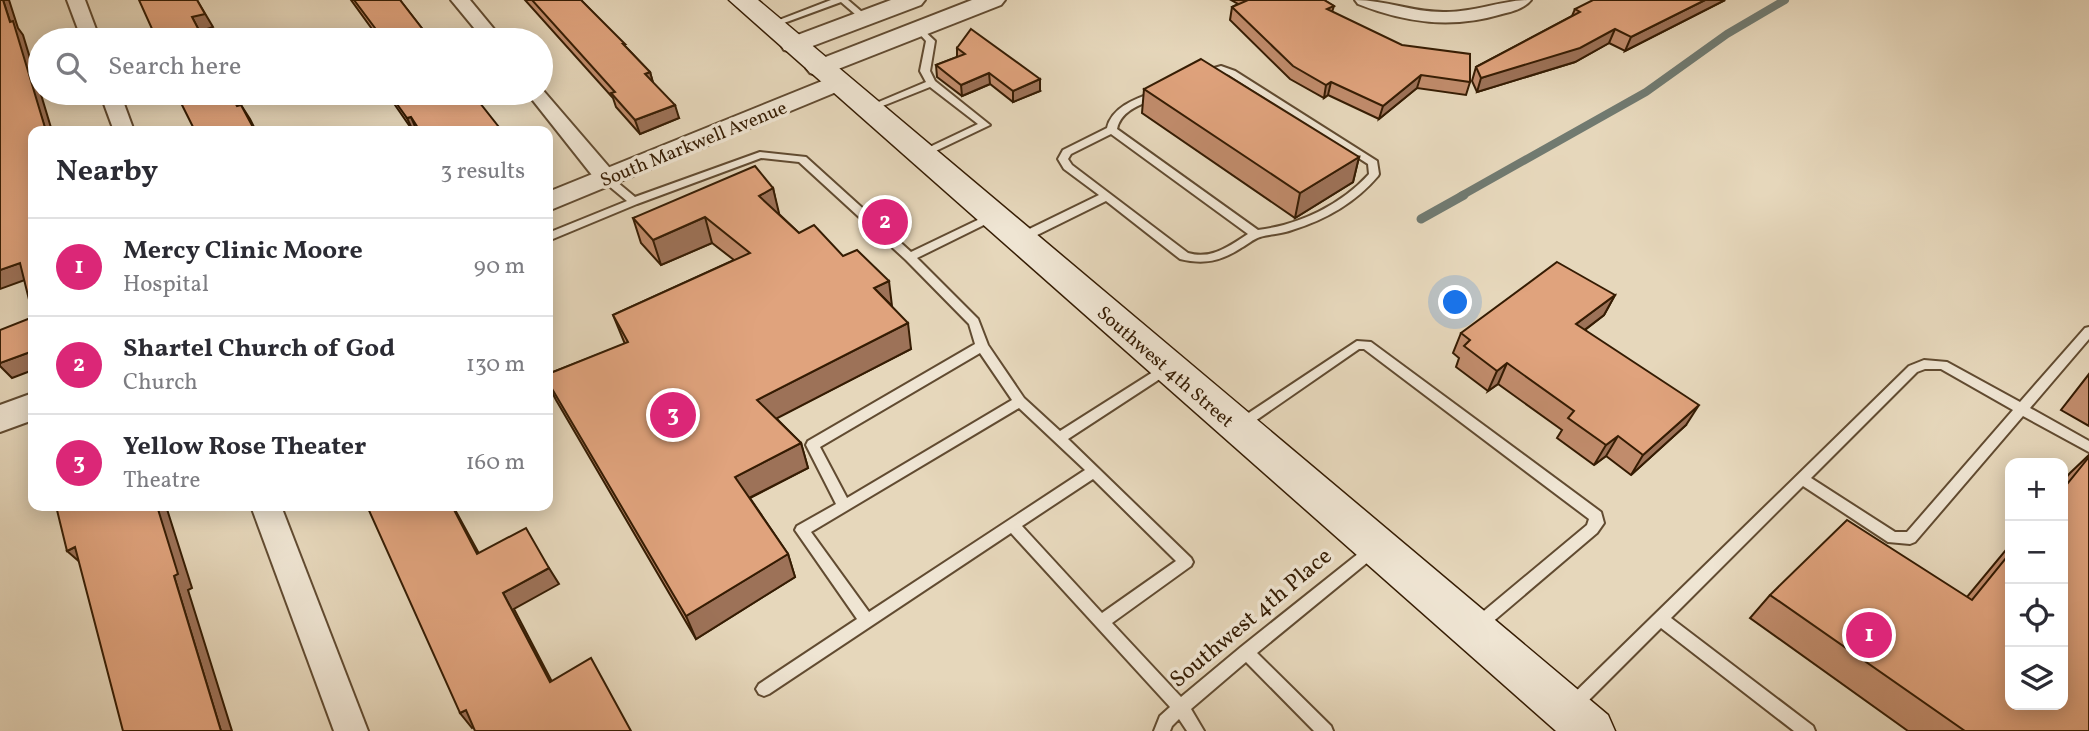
<!DOCTYPE html>
<html lang="en">
<head>
<meta charset="utf-8">
<style>
	body { margin:0; font-family:Vollkorn,serif; background:#f7f7f7; color:#2b2b33 }
	.controls { position:absolute; right:21px; bottom:21px; display:grid; overflow:hidden; border-radius:14px; box-shadow:0 4px 18px #0003 }
	.controls button { width:63px; height:63px; display:grid; place-items:center; padding:0; border:0; border-bottom:2px solid #e1e1e2; background:#fff; color:#2b2b33; font:35px sans-serif }
	.you { position:absolute; left:1456px; top:303px; width:24px; height:24px; margin:-18px; border:5px solid #fff; border-radius:50%; background:#1a73e8; box-shadow:0 0 0 10px #1a73e833 }
	.badge { display:grid; place-items:center; width:46px; height:46px; border-radius:50%; background:#db2777; color:#fff; font-size:23px; font-weight:700 }
	.pin { position:absolute; translate:-50% -50%; border:4px solid #fff; box-shadow:0 2px 7px #0006 }
	.list { margin:0; padding:0; list-style:none }
	h2 { display:flex; justify-content:space-between; align-items:center; height:91px; margin:0; padding:0 28px; font-size:30px }
	h2 small { font-size:23px; font-weight:400; color:#7c7c81 }
	.list li { display:grid; grid-template-columns:46px 1fr auto; gap:21px; align-items:center; box-sizing:border-box; height:98px; padding:0 28px; border-top:2px solid #e1e1e2 }
	.list b { display:block; font-size:26px; white-space:nowrap }
	.list p { margin:0; font-size:23px; white-space:nowrap; color:#7c7c81 }
	.list em { font-size:23px; font-style:normal; color:#7c7c81 }
	.icon { flex:none; width:38px; height:38px; fill:none; stroke:currentColor; stroke-width:2; stroke-linecap:round; stroke-linejoin:round }
	.map { position:relative; flex:none; width:2089px; height:731px; overflow:hidden }
	.search { position:absolute; background:#fff; box-shadow:0 4px 18px #0003; left:28px; top:28px; width:525px; height:77px; display:flex; align-items:center; gap:18px; box-sizing:border-box; padding:0 24px; border-radius:38px; color:#7c7c81; font-size:26px }
	.panel { position:absolute; background:#fff; box-shadow:0 4px 18px #0003; left:28px; top:126px; width:525px; height:385px; border-radius:14px }
	.map>svg:first-child { display:block }
</style>
</head>
<body>
<div class="map">
<svg width="2089" height="731" viewBox="0 0 2089 731">
	<rect width="100%" height="100%" fill="#e6d7bb"/>
	<filter id="stains"><feTurbulence type="fractalNoise" baseFrequency=".00286" numOctaves="4"/><feColorMatrix values="0 0 0 0 .2 0 0 0 0 .09 0 0 0 0 .02 0 0 0 .5 -.17"/></filter>
	<radialGradient id="worn" r=".72"><stop offset=".6" stop-color="#630" stop-opacity="0"/><stop offset="1" stop-color="#630" stop-opacity=".3"/></radialGradient>
	<g fill="none" stroke-linecap="round" stroke-linejoin="round">
		<path stroke="#717a70" stroke-width="8" d="M1461 196 1646 92 1727 34 1785 0"/>
		<path stroke="#717a70" stroke-width="9" d="M1421 219 1464 195"/>
		<defs>
			<g id="service">
				<path d="M831 0H848L869 18 862 20 841 2 773 27 766 25Z"/>
				<path d="M919 26 935 41 930 71 935 81 990 125 921 158 917 157V153L978 124 930 87 870 111 867 112 862 109 926 82 920 71 926 41 915 29Z"/>
				<path d="M1221 66 1235 71 1377 161 1379 174 1378 176C1355 203 1325 220 1292 230 1281 234 1270 234 1260 237 1253 239 1247 245 1241 248 1221 261 1204 265 1180 259L1106 201 1023 242H1015L1014 239 1015 236 1099 195 1064 169 1058 159 1063 150 1107 128C1112 106 1138 98 1157 91L1160 92V96C1144 104 1121 109 1117 129L1258 230C1299 225 1341 205 1369 174L1368 164 1229 75 1220 72 1202 76 1197 73ZM1111 134 1248 234C1229 246 1212 260 1188 253L1072 165 1068 159 1071 154Z"/>
				<path d="M760 152 806 157 911 252 988 215H996L997 217 996 219 917 258 978 319 988 345 1024 398 1060 431 1164 365H1172L1174 368 1172 371 1068 439 1191 558 1193 562 1191 566 1112 623 1181 697 1241 647 1369 545 1374 543 1379 545 1381 549 1379 553 1257 653 1331 726 1333 731H1314L1246 662 1191 709 1204 731H1187L1179 719 1172 726 1170 731H1154L1160 716 1170 707 1011 533 769 694 764 696 759 694 756 689 759 684 857 619 795 530 797 526 836 504 806 445 808 441 975 344 969 324 906 260 799 162 761 158 637 204 548 241V233L627 201 603 181V177H611L635 197ZM980 353 1012 400 847 498 820 447ZM1019 408 1085 470 869 612 811 532ZM1093 479 1176 561 1102 613 1022 526Z"/>
				<path d="M2089 327V339L2030 408 2089 441V452L2023 416 1915 542 1910 544 1888 542 1803 486 1671 618 1813 726 1815 731H1794L1661 628 1580 709 1574 711 1568 709 1566 704 1568 699 1909 366 1924 360 1947 362 2020 402 2085 328ZM1925 369H1941L2013 410 1907 532H1895L1811 478 1917 372Z"/>
				<path d="M1357 341 1371 342 1601 512 1604 523 1597 533 1483 630 1478 632 1473 630 1471 625 1473 620 1587 525 1589 519 1364 349H1359L1245 428H1235L1234 425 1235 422Z"/>
			</g>
			<g id="minor">
				<path d="M67 0H85L100 40H82Z"/>
				<path d="M451 0H470L503 40H484Z"/>
				<path d="M1355 0C1387 0 1414 13 1446 12 1476 12 1502 0 1531 0 1525 8 1512 12 1502 14 1452 29 1406 23 1358 4Z"/>
				<path d="M541 88 615 174 618 179 615 184H599L527 93H541Z"/>
				<path d="M100 93H120L134 131H114Z"/>
				<path d="M251 506H281L368 731H334Z"/>
			</g>
			<g id="tertiary">
				<path d="M891 0H925L921 5 802 50 793 52 784 50 781 45 784 40Z"/>
				<path d="M972 0H1005L1001 5 828 73 819 76 810 73 806 68 810 63Z"/>
				<path d="M837 75 846 78 850 83 846 88 548 211V192Z"/>
				<path d="M33 393V420L0 432V405Z"/>
			</g>
			<path id="secondary" d="M729 0H758L1608 715 1615 731H1556Z"/>
		</defs>
		<use href="#service" stroke="#614b31" stroke-width="4"/>
		<use href="#minor" stroke="#614b31" stroke-width="4"/>
		<use href="#tertiary" stroke="#614b31" stroke-width="4"/>
		<use href="#secondary" stroke="#351c03" stroke-width="3"/>
		<use href="#service" fill="#efe5d3" fill-rule="evenodd"/>
		<use href="#minor" fill="#efe5d3" fill-rule="evenodd"/>
		<use href="#tertiary" fill="#efe5d3" fill-rule="evenodd"/>
		<use href="#secondary" fill="#efe5d3" fill-rule="evenodd"/>
	</g>
	<g fill="#c18c6c" stroke="#351c03" stroke-width="2">
		<path d="M351 0H400L431 40H380Z"/>
		<path d="M525 0H581L650 72 653 83 679 118 640 134 616 107 613 98Z"/>
		<path d="M1231 0H1324L1334 6 1332 12 1470 82 1466 95 1417 88 1379 119 1328 95 1324 98 1290 79 1230 20 1232 7 1238 4Z"/>
		<path d="M1725 0 1625 51 1609 43 1575 62 1477 92 1472 81 1476 67 1572 16 1575 9Z"/>
		<path d="M957 48 1040 91 1013 102 990 84 962 96 937 77 936 65 957 57Z"/>
		<path d="M1144 89 1359 157 1353 182 1295 218 1142 113Z"/>
		<path d="M389 93 502 131H413L395 105Z"/>
		<path d="M773 188 778 213 799 233 892 307 911 349 776 418 801 443 808 468 750 498 788 554 795 577 696 639 556 400 548 384V374L625 344 613 315 734 260 712 243 661 265 641 243 633 218Z"/>
		<path d="M1615 295 1604 315 1585 330 1686 425 1631 475 1606 456 1594 465 1557 438 1562 430 1498 384 1488 391 1456 367 1459 358 1453 353 1461 333Z"/>
		<path d="M2089 374V426L2061 410Z"/>
		<path d="M2089 455V731H1908L1750 618 1770 595 1967 597 2010 545V705H2063V481L2070 473Z"/>
	</g>
	<g fill="#9d7258" stroke="#351c03" stroke-width="2">
		<path d="M3 0H9L18 28 23 35 52 131H46Z"/>
		<path d="M197 0 213 27 201 31 205 40H204L192 17Z"/>
		<path d="M1705 0H1725L1625 51 1631 37Z"/>
		<path d="M1615 29 1609 43 1575 62 1477 92 1481 78Z"/>
		<path d="M650 72 654 86 645 74Z"/>
		<path d="M989 73 990 84 962 96 961 85Z"/>
		<path d="M1421 75 1417 88 1379 119 1383 106Z"/>
		<path d="M1040 79V91L1013 102V91Z"/>
		<path d="M1331 82 1328 95 1324 98 1326 85Z"/>
		<path d="M241 105 250 119 256 131H255Z"/>
		<path d="M675 105 679 118 640 134 635 120Z"/>
		<path d="M411 117 417 131H413L407 118Z"/>
		<path d="M1359 157 1353 182 1295 218 1300 193Z"/>
		<path d="M773 188 779 213 765 221 759 196Z"/>
		<path d="M705 217 712 243 661 265 653 240Z"/>
		<path d="M20 263 33 277 0 289V270Z"/>
		<path d="M889 281 892 306 874 288Z"/>
		<path d="M1615 295 1604 315 1566 344 1576 324Z"/>
		<path d="M908 323 911 349 764 425 757 400Z"/>
		<path d="M33 351V370L12 378 0 366V363Z"/>
		<path d="M1507 363 1498 384 1488 391 1497 371Z"/>
		<path d="M1699 405 1686 425 1631 475 1643 455Z"/>
		<path d="M1618 436 1606 456 1594 465 1606 445Z"/>
		<path d="M801 443 808 468 743 501 735 477Z"/>
		<path d="M157 506H166L192 588 188 590 232 731H221L174 576Z"/>
		<path d="M452 506H453L488 570 477 554Z"/>
		<path d="M75 547 82 564 67 551Z"/>
		<path d="M788 554 795 577 696 639 686 616Z"/>
		<path d="M549 568 559 584 514 609 560 697 550 682 503 593Z"/>
		<path d="M466 710 477 725 472 728 460 713Z"/>
	</g>
	<g fill="#e0a37d" stroke="#351c03" stroke-width="2">
		<path d="M0 0H3L10 22 13 21 46 131H33V316L20 263 0 270Z"/>
		<path d="M139 0H197L205 14 192 17 204 40H157Z"/>
		<path d="M354 0H400L431 40H384Z"/>
		<path d="M532 0H581L625 44H623L650 72 645 74 675 105 635 120 611 93 615 92Z"/>
		<path d="M1248 0H1324L1334 6 1327 9 1402 45 1470 54V82L1421 75 1383 106 1331 82 1326 85 1293 66 1232 7Z"/>
		<path d="M1593 0H1705L1631 37 1615 29 1580 48 1481 78 1476 67 1580 12 1575 9Z"/>
		<path d="M971 29 1040 79 1013 91 989 73 961 85 936 65 965 54 957 48Z"/>
		<path d="M1201 59 1359 157 1300 193 1144 89Z"/>
		<path d="M176 93H230L237 106 241 105 255 131H195Z"/>
		<path d="M389 93H472L502 131H420L411 117 407 118Z"/>
		<path d="M755 166 773 188 759 196 799 233 814 225 843 256 857 250 889 281 874 288 908 323 757 400 801 443 735 477 788 554 686 616 548 382V374L628 342 613 315 750 253 705 217 653 240 633 218Z"/>
		<path d="M1557 262 1615 295 1576 324 1699 405 1643 455 1618 436 1606 445 1568 418 1574 411 1507 363 1497 371 1464 346 1470 340 1461 333Z"/>
		<path d="M33 317V351L0 363V330Z"/>
		<path d="M2089 457V731H1965L1770 595 1847 520 1972 600 2010 553V705H2063V489Z"/>
		<path d="M56 506H157L178 574 174 576 221 731H123L75 547 67 551Z"/>
		<path d="M367 506H452L477 554 526 528 549 568 503 593 550 682 591 658 631 731H475L466 710 460 713Z"/>
	</g>
	<g text-anchor="middle" stroke-width="7" stroke-linejoin="round" paint-order="stroke">
		<g font-size="19" fill="#351c03" stroke="#efe5d3">
			<text transform="translate(693 143) rotate(-22)" y="7">South Markwell Avenue</text>
			<text transform="translate(1166 366) rotate(41)" y="7">Southwest 4th Street</text>
		</g>
		<g font-size="23" fill="#351c03" stroke="#efe5d3">
			<text transform="translate(1250 617) rotate(-40)" y="8">Southwest 4th Place</text>
		</g>
	</g>
	<rect width="100%" height="100%" filter="url(#stains)"/>
	<rect width="100%" height="100%" fill="url(#worn)"/>
</svg>
<div class="controls">
<button>+</button>
<button>−</button>
<button><svg class="icon" aria-label="locate" viewBox="0 0 24 24"><circle cx="12" cy="12" r="6"/><path d="M12 2v4M12 18v4M2 12h4M18 12h4"/></svg></button>
<button><svg class="icon" aria-label="layers" viewBox="0 0 24 24"><path d="M12 4l9 5-9 5-9-5zM3 14l9 5 9-5"/></svg></button>
</div>
<div class="you"></div>
<div class="pin badge" style="left:1869px;top:635px">1</div>
<div class="pin badge" style="left:885px;top:222px">2</div>
<div class="pin badge" style="left:673px;top:415px">3</div>
<div class="search"><svg class="icon" aria-label="search" viewBox="0 0 24 24"><circle cx="10" cy="10" r="6"/><path d="M15 15l6 6"/></svg>Search here</div>
<section class="panel">
<h2>Nearby<small>3 results</small></h2>
<ul class="list">
<li><span class="badge">1</span><div><b>Mercy Clinic Moore</b><p>Hospital</p></div><em>90 m</em></li>
<li><span class="badge">2</span><div><b>Shartel Church of God</b><p>Church</p></div><em>130 m</em></li>
<li><span class="badge">3</span><div><b>Yellow Rose Theater</b><p>Theatre</p></div><em>160 m</em></li>
</ul>
</section>
</div>
</body>
</html>
